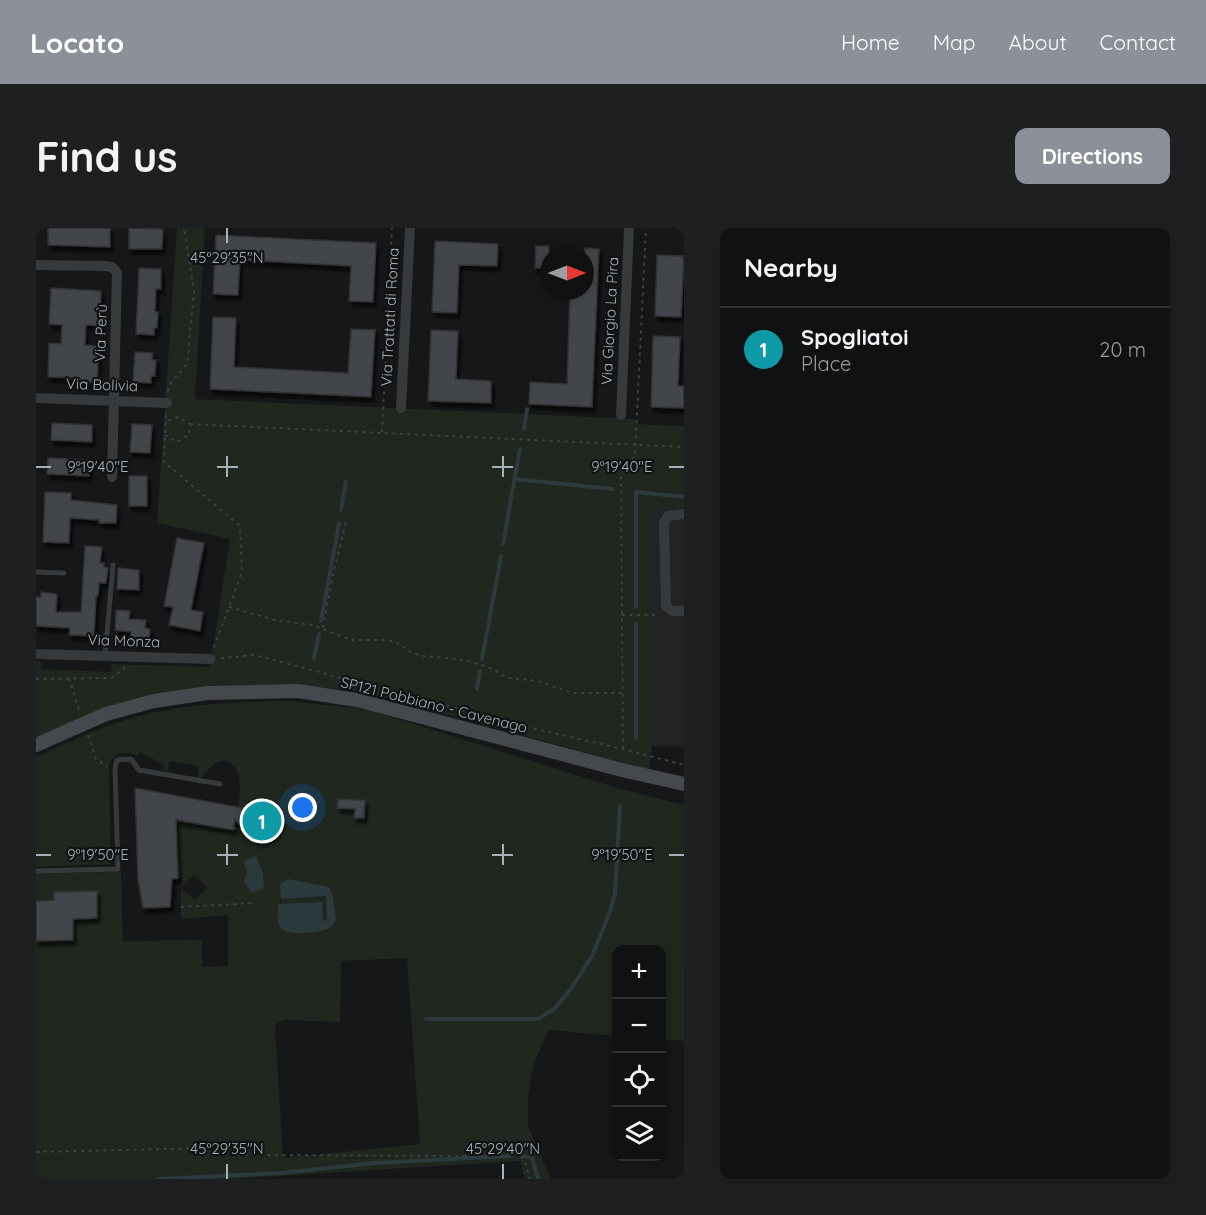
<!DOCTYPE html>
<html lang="en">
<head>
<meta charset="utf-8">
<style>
	body { margin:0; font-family:Quicksand,sans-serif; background:#1e1f20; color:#f1f3f6 }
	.controls { position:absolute; right:18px; bottom:18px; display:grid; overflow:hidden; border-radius:12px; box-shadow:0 3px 15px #0003 }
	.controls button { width:54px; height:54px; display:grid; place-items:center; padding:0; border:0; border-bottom:2px solid #303132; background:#101112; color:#f1f3f6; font:30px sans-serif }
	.compass { position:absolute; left:504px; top:18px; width:54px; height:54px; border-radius:50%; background:#101112; box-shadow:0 3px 15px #0003; rotate:90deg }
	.you { position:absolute; left:267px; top:580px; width:21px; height:21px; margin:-15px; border:4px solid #fff; border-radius:50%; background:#1a73e8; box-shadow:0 0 0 9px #1a73e833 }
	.badge { display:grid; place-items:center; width:39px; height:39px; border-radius:50%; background:#8c9099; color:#fff; font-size:20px; font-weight:700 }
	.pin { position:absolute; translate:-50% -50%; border:3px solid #fff; box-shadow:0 2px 6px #0006 }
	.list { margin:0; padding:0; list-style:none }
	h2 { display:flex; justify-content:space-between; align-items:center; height:78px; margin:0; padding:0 24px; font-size:26px }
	h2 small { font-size:20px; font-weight:400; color:#9c9d9f }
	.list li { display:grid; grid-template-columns:39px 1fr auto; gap:18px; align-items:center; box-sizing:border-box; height:84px; padding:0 24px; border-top:2px solid #303132 }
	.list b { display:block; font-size:22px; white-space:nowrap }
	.list p { margin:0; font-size:20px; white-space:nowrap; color:#9c9d9f }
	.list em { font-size:20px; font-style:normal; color:#9c9d9f }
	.icon { flex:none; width:33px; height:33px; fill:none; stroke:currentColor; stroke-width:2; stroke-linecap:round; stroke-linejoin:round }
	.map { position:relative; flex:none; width:648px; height:951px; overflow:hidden; border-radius:12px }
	header { display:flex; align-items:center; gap:36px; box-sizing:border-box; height:84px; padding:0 30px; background:#8c9099; color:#fff }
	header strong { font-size:28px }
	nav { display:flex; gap:33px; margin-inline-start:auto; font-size:21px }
	.intro { display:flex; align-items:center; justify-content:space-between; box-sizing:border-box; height:144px; padding:0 36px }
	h1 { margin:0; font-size:42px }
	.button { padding:15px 27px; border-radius:12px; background:#8c9099; color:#fff; font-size:21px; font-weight:700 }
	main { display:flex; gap:36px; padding:0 36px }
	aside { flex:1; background:#101112; border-radius:12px; box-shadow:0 3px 15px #0003 }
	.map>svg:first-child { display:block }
</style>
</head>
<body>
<header>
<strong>Locato</strong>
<nav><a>Home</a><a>Map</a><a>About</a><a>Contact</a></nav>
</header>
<div class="intro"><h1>Find us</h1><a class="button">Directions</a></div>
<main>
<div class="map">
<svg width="648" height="951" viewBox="0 0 648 951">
	<defs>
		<filter id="shadow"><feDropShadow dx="3" dy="5" stdDeviation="1.5" flood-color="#0009"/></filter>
	</defs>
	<rect width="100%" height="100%" fill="#161718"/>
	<path fill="#222325" d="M616 278 648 279V519L616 518Z"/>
	<g fill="#1f271e" fill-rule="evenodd">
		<path d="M141 0H169L159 171 598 191 601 196 648 198V279H616V518L613 542 325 463 268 458H173L103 470 0 510V433L5 434V441L75 444 76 436 174 439 194 311 121 295Z"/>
		<path d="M253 473 320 480 356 489 578 559 648 577V813L626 811V722H580V808L513 802 497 838 492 869V898L515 951H489L484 933 194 951H0V645L85 644 87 713 166 712V739L192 738V687L145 691V661L159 672 171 659 158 647 145 660 146 649H142L139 592 197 602C200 585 213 543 192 534 180 529 172 542 165 550H162L163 538 134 533 132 544 126 542 128 537 104 524 101 528C89 522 79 524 73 536L75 636 0 639V529C26 517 53 504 80 495 135 476 195 474 253 473ZM371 730 384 916 247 930 239 799 243 794 249 792 304 794 305 733Z"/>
	</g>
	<g fill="#2c393d">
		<path d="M220 628 227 645 228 660 216 665 208 654 211 644 208 633Z"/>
		<path d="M252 651 293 659 296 664 300 691C298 695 296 699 291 701 282 705 251 708 245 700 240 694 242 683 242 676L286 674 287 693 291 692 290 668 245 671 244 656Z"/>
	</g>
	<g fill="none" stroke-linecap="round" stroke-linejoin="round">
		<g stroke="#2c393d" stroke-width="4">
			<path d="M488 201 491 181"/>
			<path d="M479 251 576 261"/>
			<path d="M305 282 310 254"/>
			<path d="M467 316 484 221"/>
			<path d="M600 379V264L648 269"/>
			<path d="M285 393 303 295"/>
			<path d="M600 396V510"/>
			<path d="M278 430 283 406"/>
			<path d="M446 431 465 328"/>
			<path d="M441 460 444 443"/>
			<path d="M390 791H502L518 781 535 761 556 728 574 684 579 665 584 578"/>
			<path d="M487 928 496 929 502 951"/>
			<path d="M123 951 245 945 339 935 476 928"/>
		</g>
	</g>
	<g fill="#424548" stroke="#303134" stroke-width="1.5" filter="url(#shadow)">
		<path d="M12 0H74V19L12 17Z"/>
		<path d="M93 0 127 1 126 21H93Z"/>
		<path d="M180 7 340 15 337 74 313 73 315 38 204 32 202 67 177 66Z"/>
		<path d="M399 13 462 16 461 38 423 37 421 85 396 84Z"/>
		<path d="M500 18H513V41L499 40Z"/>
		<path d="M549 20 563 21 556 179 493 176 494 154 531 156 534 63H549Z"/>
		<path d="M621 27 648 28 645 89 619 88Z"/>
		<path d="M103 40 125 41V61H120L119 84H122L121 100H118V107L100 106Z"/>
		<path d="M15 60 65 63 64 98 50 97 49 117 63 118 61 155 42 154V150L12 149 13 115 25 116 26 97 13 96Z"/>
		<path d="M177 89 200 90 198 139 312 145 315 101 339 102 335 169 174 161Z"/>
		<path d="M395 102 422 103 420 151 455 153V175L392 173Z"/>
		<path d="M617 108 644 109 642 158H648V180L615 179Z"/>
		<path d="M99 124 117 125 116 132H120L119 148H115V155L97 154Z"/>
		<path d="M16 195 56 197V214L15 212Z"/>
		<path d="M96 196 116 197 114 225 94 224Z"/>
		<path d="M12 230 54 232 53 248 11 246Z"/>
		<rect x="93" y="248" width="18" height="30"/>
		<path d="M9 264 35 265V272L81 277 80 295H63V292L34 290 33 315 7 314Z"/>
		<path d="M141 310 168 315 155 382 167 384 164 403 133 397 137 379 128 378Z"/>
		<path d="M49 318 66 319 64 335H68V339L72 340 70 355H63L62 368H60L58 408 33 407 34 400 0 398V369H5V364L21 366 20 384H45Z"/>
		<path d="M82 340 103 342V362L81 361Z"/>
		<path d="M80 382 94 383 93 391 110 392 109 400 114 401 113 414 94 412 95 404 79 402Z"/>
		<path d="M99 560 212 581 223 573 232 572 242 580 245 593 239 606 226 613 212 607 199 591 197 602 140 592 142 650 136 651 134 679 107 680 102 652Z"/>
		<path d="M302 571 329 572 328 590H318L319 581 301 580Z"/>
		<path d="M61 663V690L37 691V712L0 713V673L18 672V664Z"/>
	</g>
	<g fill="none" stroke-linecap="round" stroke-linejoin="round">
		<g stroke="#3d4145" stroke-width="2" stroke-dasharray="3 4.5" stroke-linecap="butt">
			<path d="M132 163V158L151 136 158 63 148 0"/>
			<path d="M130 187 128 234 204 298 206 344 177 422"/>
			<path d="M154 196 648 219"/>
			<path d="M346 204 356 0"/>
			<path d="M129 207 141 214 153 207 154 196 142 189 131 193"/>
			<path d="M193 379 239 392 276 397 315 412H351L360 414 376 425 387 428 430 432 454 440 472 450 502 453 536 465H587"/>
			<path d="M586 387H623"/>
			<path d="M287 400 297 346 311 290"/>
			<path d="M185 430 219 427 478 496 587 521 648 537"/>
			<path d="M33 450 44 485"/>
			<path d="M0 451 76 450 89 439"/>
			<path d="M52 507 60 531 71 539"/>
			<path d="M587 521 585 249 599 227 610 0"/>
			<path d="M201 581 245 588"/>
			<path d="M197 600 207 602"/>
			<path d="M145 679 219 675"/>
			<path d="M0 924 175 920 203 927 452 928 478 924 488 931 494 951"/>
		</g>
		<g stroke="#373a3d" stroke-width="5">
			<path d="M0 344 28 345"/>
			<path d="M69 428 77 337"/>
			<path d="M0 643 82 641 79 540 81 532 95 531 103 542 184 556"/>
		</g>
		<g stroke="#373a3d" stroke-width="10">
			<path d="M0 37 69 38 76 39 81 45 76 249"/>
			<path d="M0 170 131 175"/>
			<path d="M365 180 374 0"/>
			<path d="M585 187 593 0"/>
			<path d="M648 286 632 288 628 295 630 378 636 383H648"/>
			<path d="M0 426 174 431"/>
		</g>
		<path stroke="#45494e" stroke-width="14" d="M0 517 70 486 118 473 172 465 262 463 321 472 590 543 648 556"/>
	</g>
	<path fill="none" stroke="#a8b1b9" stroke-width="2" d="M191 0V15M191 228V249M467 228V249M0 239H15M181 239H202M456 239H477M633 239H648M191 616V637M467 616V637M0 627H15M181 627H202M456 627H477M633 627H648M191 936V951M467 936V951"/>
	<g text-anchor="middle" stroke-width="4.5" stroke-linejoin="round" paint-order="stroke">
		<g font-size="15" fill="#a8b1b9" stroke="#111213">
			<text transform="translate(354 89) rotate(-87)" y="5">Via Trattati di Roma</text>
			<text transform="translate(574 93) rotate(-87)" y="5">Via Giorgio La Pira</text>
			<text transform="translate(65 105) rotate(-88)" y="5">Via Perù</text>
			<text transform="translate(66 157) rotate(2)" y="5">Via Bolivia</text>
			<text transform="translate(88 413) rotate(2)" y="5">Via Monza</text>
			<text transform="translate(398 477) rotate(14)" y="5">SP121 Pobbiano - Cavenago</text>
		</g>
	</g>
	<g font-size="15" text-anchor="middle" fill="#a8b1b9" stroke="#111213" stroke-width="4.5" stroke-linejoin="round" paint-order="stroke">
		<text x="191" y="35">45°29'35"N</text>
		<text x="586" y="244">9°19'40"E</text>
		<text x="62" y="244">9°19'40"E</text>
		<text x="586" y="632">9°19'50"E</text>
		<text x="62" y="632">9°19'50"E</text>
		<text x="191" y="926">45°29'35"N</text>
		<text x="467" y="926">45°29'40"N</text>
	</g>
</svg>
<div class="controls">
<button>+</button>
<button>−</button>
<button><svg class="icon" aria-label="locate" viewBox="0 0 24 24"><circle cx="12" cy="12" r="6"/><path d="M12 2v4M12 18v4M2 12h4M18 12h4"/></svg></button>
<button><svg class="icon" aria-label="layers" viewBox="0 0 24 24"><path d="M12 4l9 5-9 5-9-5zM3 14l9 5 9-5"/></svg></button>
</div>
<svg class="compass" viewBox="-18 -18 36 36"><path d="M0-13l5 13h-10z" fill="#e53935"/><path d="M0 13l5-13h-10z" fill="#9c9d9f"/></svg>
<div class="you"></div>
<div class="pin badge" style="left:226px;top:593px;background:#0f9aa8">1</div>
</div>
<aside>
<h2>Nearby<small></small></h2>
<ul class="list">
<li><span class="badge" style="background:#0f9aa8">1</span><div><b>Spogliatoi</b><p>Place</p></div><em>20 m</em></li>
</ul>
</aside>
</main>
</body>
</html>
